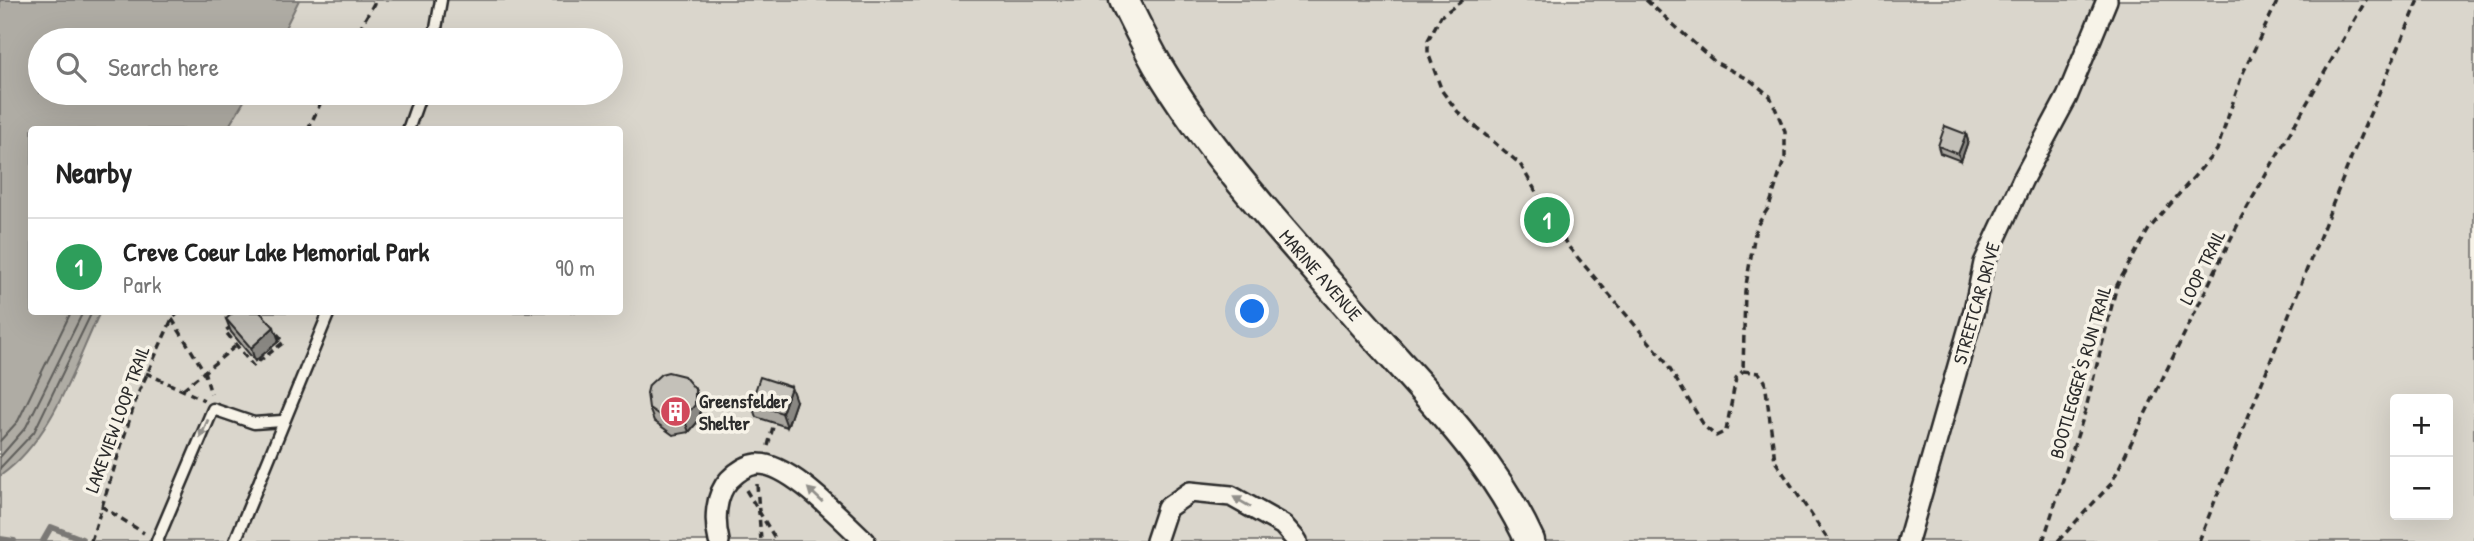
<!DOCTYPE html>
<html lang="en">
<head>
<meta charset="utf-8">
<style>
	body { margin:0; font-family:"Patrick Hand",sans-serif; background:#f2f2f2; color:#222 }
	.controls { position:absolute; right:21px; bottom:21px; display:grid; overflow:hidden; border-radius:7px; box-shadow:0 7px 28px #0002 }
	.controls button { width:63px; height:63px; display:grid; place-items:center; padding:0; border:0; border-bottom:2px solid #e0e0e0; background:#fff; color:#222; font:35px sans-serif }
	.you { position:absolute; left:1253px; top:312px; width:24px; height:24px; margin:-18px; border:5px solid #fff; border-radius:50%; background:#1a73e8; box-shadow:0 0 0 10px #1a73e833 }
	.badge { display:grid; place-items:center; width:46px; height:46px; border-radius:50%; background:#b45309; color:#fff; font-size:23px; font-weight:700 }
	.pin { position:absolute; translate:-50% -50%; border:4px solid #fff; box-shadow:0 2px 7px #0006 }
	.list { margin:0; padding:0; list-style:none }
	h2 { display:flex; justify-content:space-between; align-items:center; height:91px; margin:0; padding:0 28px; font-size:30px }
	h2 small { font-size:23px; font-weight:400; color:#767676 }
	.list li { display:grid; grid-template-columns:46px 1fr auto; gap:21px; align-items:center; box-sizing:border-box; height:98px; padding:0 28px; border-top:2px solid #e0e0e0 }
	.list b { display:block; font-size:26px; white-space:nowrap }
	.list p { margin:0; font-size:23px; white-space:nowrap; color:#767676 }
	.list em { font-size:23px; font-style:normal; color:#767676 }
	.icon { flex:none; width:38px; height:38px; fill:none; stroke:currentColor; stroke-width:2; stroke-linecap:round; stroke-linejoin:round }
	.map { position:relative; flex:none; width:2474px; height:541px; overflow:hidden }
	.search { position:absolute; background:#fff; box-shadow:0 7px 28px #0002; left:28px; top:28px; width:595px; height:77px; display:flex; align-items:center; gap:18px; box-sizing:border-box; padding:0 24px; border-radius:38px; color:#767676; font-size:26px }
	.panel { position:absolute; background:#fff; box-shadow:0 7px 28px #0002; left:28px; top:126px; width:595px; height:189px; border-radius:7px }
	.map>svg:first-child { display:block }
</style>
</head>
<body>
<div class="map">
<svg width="2474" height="541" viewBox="0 0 2474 541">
	<rect width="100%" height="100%" fill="#f7f3e8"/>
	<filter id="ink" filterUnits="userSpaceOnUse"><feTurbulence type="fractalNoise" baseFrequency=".0143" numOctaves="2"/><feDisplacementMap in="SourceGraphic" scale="14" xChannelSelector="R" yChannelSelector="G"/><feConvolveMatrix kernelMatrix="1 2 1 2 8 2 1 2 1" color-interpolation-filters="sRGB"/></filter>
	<g filter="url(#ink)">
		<path fill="#dad6cc" stroke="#82807c" stroke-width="2" fill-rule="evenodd" d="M0 0H2474V541H0ZM40 40H611V93H40ZM32 130H620V312H32ZM2395 399H2448V515H2395Z"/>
		<path fill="#afaca4" stroke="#7a7874" stroke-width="2" d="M0 0H299L279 40H40V93H249L227 129 32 130V312H100C74 367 52 440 0 476Z"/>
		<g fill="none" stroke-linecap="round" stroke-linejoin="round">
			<g stroke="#605f5b" stroke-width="2">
				<path d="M0 441 18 421 71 312"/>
				<path d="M0 457 26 427 83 312"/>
				<path d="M0 468 34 432 92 312"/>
			</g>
			<g stroke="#7a7874" stroke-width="6">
				<path d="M0 539 14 541"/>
				<path d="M43 541 51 527 82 539"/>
			</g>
			<defs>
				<g id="lane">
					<path d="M434 40 441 0"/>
					<path d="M408 130 421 93"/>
					<path d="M157 541 213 409 254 423 282 421"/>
					<path d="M235 541 329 312"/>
				</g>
				<g id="street">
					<path d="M719 541C714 521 715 495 729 480 736 473 747 465 757 464 789 462 842 520 865 541"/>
					<path d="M1156 541 1167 508 1190 492 1231 496 1283 525 1297 541"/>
					<path d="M1908 541 1974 310 1984 263 2023 179 2067 97 2107 0"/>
				</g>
				<path id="secondary" d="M1124 0C1135 22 1146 45 1158 66 1214 160 1292 241 1363 323 1423 391 1492 457 1530 541"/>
			</defs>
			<use href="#lane" stroke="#2b2b2b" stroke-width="15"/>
			<use href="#street" stroke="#2b2b2b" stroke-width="24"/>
			<use href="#secondary" stroke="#2b2b2b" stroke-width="33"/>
			<g stroke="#2b2b2b" stroke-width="3.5" stroke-dasharray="7 5" stroke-linecap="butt">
				<path d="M1463 0 1441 16 1428 40V53L1442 91 1458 112 1520 164 1567 245 1663 358 1705 427 1716 436 1726 431 1736 378 1743 371"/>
				<path d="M1646 0 1715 62 1750 80 1770 96 1785 131V157L1769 207 1756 227 1745 291 1743 371"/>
				<path d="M353 40 376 0"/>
				<path d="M308 130 325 93"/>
				<path d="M172 319 204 371 211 394"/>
				<path d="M232 326 225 331 253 366 284 342 274 330"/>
				<path d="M1743 371 1759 373 1765 381 1775 461 1829 541"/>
				<path d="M146 373 204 400"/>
				<path d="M183 389 237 345"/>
				<path d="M768 446 774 423"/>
				<path d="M757 484 761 541"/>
				<path d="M746 490 775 538"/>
				<path d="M101 506 144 533"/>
				<path d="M91 541 137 396 172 319 179 312"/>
				<path d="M2043 541 2085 412 2117 285 2149 229 2217 150 2242 75 2278 0"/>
				<path d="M2058 541 2111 484 2240 220 2366 0"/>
				<path d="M2199 541 2351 158 2419 0"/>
			</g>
			<use href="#lane" stroke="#f7f3e8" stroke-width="10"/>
			<use href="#street" stroke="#f7f3e8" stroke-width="19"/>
			<use href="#secondary" stroke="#f7f3e8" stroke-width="28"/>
		</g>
		<g fill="#a9a69f" stroke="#2b2b2b" stroke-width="2">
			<path d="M1966 134 1968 141 1961 161 1940 153 1938 146Z"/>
			<path d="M226 319 279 341 255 361 231 332Z"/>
			<path d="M695 389 700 402V419L689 432 673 435 654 421 649 408Z"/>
			<path d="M796 401 787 427 756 417 751 403Z"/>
		</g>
		<g fill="#898782" stroke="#2b2b2b" stroke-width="2">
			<path d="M1966 134 1968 141 1961 161 1958 154Z"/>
			<path d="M274 327 279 341 255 361 251 348Z"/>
			<path d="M791 387 796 401 787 427 782 413Z"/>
			<path d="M695 389 700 402V419L689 432 684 418Z"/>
		</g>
		<g fill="#c4c1b9" stroke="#2b2b2b" stroke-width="2">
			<path d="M1945 126 1966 134 1958 154 1938 146Z"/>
			<path d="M234 312H260L274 327 251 348 226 319Z"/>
			<path d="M668 372 684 376 695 389V405L684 418 668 421 649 408 647 393 649 385 661 374Z"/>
			<path d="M760 377 791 387 782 413 751 403Z"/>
		</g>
		<defs><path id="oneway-solid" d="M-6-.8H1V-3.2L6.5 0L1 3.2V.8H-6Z" transform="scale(1.75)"/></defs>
		<g fill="#918f8a">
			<use href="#oneway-solid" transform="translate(204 429) rotate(113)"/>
			<use href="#oneway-solid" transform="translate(815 495) rotate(-137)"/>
			<use href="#oneway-solid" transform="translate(1242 502) rotate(-150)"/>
		</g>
	</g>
	<defs>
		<symbol id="building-disc" viewBox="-11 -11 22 22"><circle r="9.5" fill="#d1495b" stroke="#f7f3e8"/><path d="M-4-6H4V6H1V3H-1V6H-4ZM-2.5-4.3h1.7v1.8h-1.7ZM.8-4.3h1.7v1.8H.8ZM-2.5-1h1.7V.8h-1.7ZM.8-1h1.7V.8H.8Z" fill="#fff"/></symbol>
	</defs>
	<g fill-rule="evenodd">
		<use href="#building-disc" x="658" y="394" width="35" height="35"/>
	</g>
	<g text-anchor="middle" stroke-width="7" stroke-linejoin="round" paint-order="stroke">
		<g font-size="19" fill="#2b2b2b" stroke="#f7f3e8">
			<text transform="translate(2202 267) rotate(-64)" y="7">LOOP TRAIL</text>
			<text transform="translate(1321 275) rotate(49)" y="7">MARINE AVENUE</text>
			<text transform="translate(1976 303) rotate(-74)" y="7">STREETCAR DRIVE</text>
			<text transform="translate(2080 372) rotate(-74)" y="7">BOOTLEGGER'S RUN TRAIL</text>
			<text transform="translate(117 419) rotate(-70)" y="7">LAKEVIEW LOOP TRAIL</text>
		</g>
		<g font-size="19" font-weight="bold" fill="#2b2b2b" stroke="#f7f3e8" text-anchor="start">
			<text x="699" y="408">Greensfelder<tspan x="699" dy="22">Shelter</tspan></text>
		</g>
	</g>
</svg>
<div class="controls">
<button>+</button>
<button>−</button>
</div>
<div class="you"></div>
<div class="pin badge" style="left:1547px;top:220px;background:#2e9e5b">1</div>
<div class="search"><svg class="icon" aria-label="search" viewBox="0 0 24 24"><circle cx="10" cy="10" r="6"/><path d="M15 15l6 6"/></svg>Search here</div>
<section class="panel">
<h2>Nearby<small></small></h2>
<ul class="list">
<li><span class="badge" style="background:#2e9e5b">1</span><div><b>Creve Coeur Lake Memorial Park</b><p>Park</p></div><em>90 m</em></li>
</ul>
</section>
</div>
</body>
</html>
